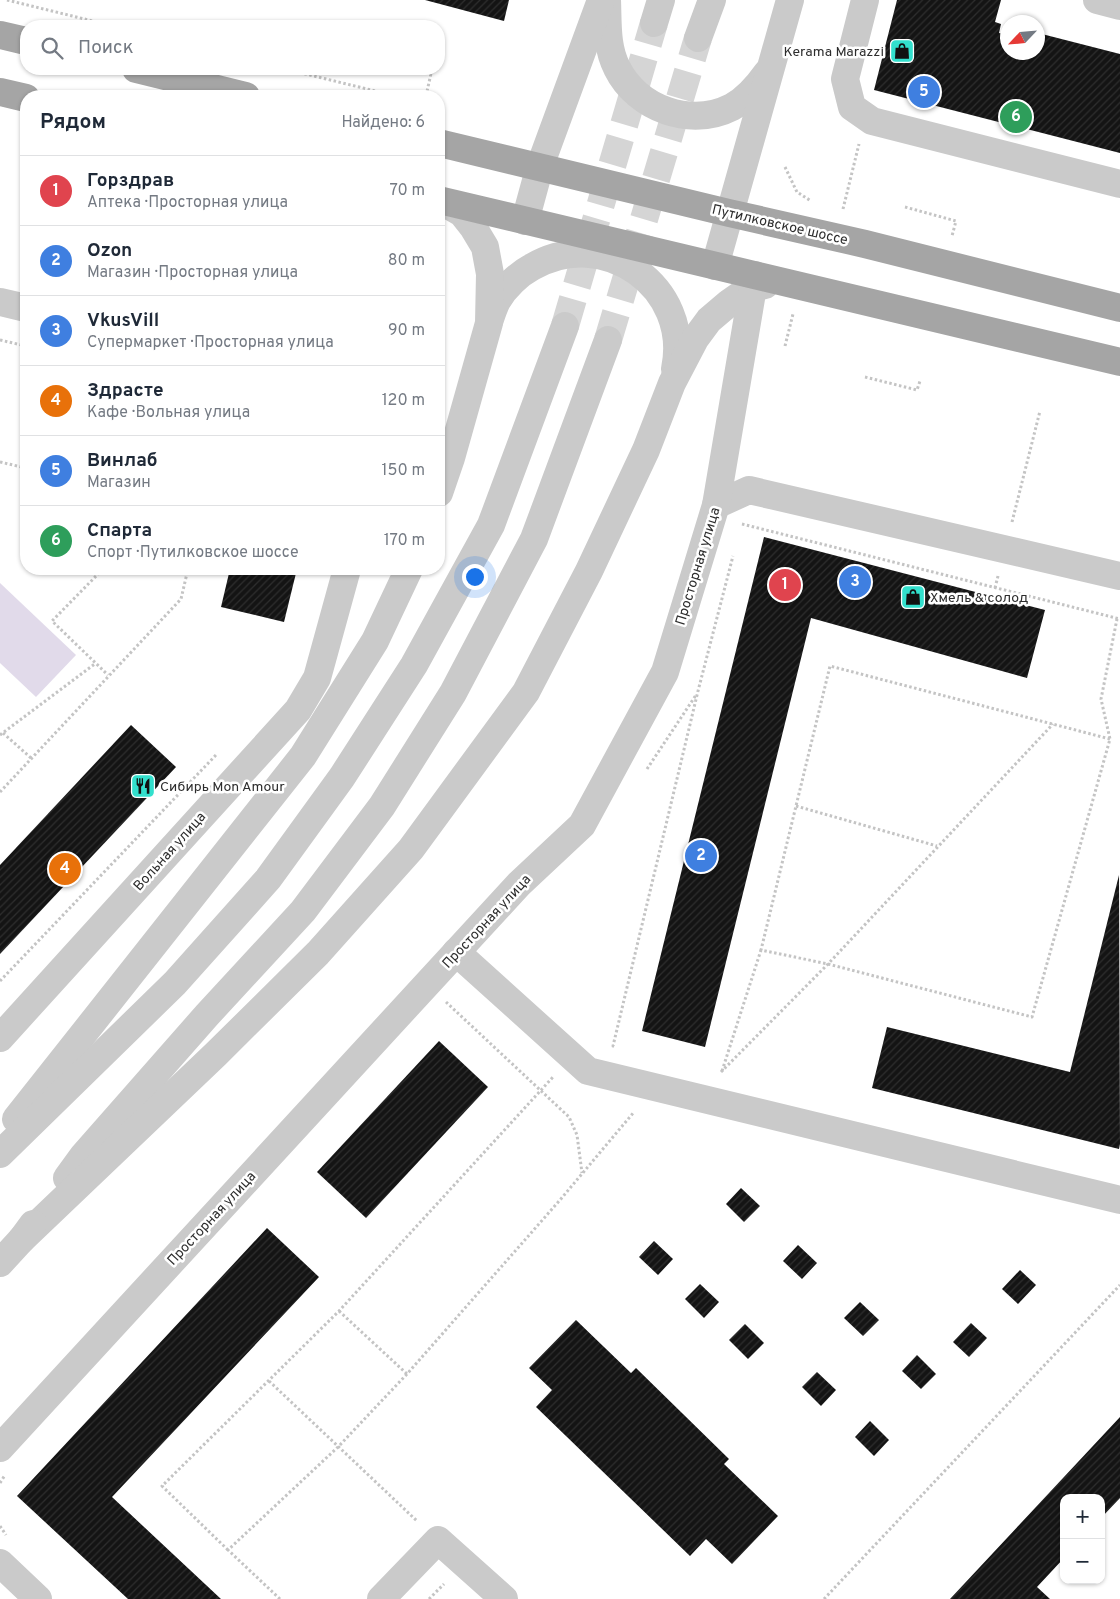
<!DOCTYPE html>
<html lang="ru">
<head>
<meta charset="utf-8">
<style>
	body { margin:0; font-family:Overpass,sans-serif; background:#f2f2f3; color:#1f2937 }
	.controls { position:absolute; right:15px; bottom:15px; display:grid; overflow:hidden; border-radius:10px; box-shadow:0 1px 4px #0004 }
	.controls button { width:45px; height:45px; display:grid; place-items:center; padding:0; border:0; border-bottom:1px solid #e0e1e3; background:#fff; color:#1f2937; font:25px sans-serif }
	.compass { position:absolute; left:1000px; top:15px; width:45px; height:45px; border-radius:50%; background:#fff; box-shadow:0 1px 4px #0004; rotate:244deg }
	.you { position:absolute; left:474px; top:576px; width:18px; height:18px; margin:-12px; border:4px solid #fff; border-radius:50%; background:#1a73e8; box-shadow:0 0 0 8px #1a73e833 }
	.badge { display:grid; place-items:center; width:32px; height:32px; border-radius:50%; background:#7c3aed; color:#fff; font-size:16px; font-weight:700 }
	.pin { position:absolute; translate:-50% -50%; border:2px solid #fff; box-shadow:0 1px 5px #0006 }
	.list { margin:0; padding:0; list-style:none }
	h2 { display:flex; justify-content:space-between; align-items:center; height:65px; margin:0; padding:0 20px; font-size:21px }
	h2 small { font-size:16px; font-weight:400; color:#747a83 }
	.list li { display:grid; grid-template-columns:32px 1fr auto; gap:15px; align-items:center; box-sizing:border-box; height:70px; padding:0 20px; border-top:1px solid #e0e1e3 }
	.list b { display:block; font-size:19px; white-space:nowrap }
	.list p { margin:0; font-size:16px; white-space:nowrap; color:#747a83 }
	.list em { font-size:16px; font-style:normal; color:#747a83 }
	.icon { flex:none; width:28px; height:28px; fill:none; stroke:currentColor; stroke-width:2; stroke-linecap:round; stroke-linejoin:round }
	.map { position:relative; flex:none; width:1120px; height:1599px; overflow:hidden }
	.search { position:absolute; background:#fff; box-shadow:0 1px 4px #0004; left:20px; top:20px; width:425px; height:55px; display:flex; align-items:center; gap:12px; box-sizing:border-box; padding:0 18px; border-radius:20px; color:#747a83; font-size:19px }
	.panel { position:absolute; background:#fff; box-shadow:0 1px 4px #0004; left:20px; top:90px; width:425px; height:485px; border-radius:20px }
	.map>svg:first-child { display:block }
</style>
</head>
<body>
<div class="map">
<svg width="1120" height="1599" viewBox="0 0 1120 1599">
	<defs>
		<pattern id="building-hatch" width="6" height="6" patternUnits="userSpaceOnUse" patternTransform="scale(1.25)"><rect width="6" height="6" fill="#141414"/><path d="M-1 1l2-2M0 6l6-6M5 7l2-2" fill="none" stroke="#2e2e2e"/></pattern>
	</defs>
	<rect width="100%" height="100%" fill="#fff"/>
	<path fill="#e1daea" d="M0 583 76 655 36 697 0 663Z"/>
	<g fill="url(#building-hatch)">
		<path d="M425 0H509L504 21Z"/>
		<path d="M897 0H1001L995 22 1001 24 999 33 1008 35V52H1038V33L1120 54V153L874 90Z"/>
		<path d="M764 537 1045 610 1027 678 811 618 705 1047 642 1031Z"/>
		<path d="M230 569H297L284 622 221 607Z"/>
		<path d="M131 725 176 767 0 954V865Z"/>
		<path d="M1119 875 1120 1144 1119 1149 872 1088 887 1027 1070 1072Z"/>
		<path d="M439 1041 488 1087 366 1218 317 1172Z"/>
		<path d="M741 1188 760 1206 744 1222 726 1204Z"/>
		<path d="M267 1228 319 1277 112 1497 221 1599H128L17 1496Z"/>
		<path d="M654 1241 673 1259 658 1275 639 1257Z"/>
		<path d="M798 1245 817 1263 802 1279 783 1261Z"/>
		<path d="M1020 1270 1036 1285 1018 1304 1002 1289Z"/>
		<path d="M700 1284 719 1302 704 1318 685 1299Z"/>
		<path d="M860 1302 879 1320 863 1336 844 1318Z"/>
		<path d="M576 1320 631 1373 636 1368 729 1459 724 1464 778 1516 732 1564 706 1539 690 1556 536 1407 552 1390 529 1368Z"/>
		<path d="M971 1323 987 1338 969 1357 953 1342Z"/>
		<path d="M745 1324 764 1343 748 1359 729 1340Z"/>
		<path d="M917 1355 936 1374 921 1389 902 1371Z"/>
		<path d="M817 1372 836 1390 821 1406 802 1387Z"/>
		<path d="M1120 1417V1498L1101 1518V1498H1064V1558L1037 1587 1050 1599H950Z"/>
		<path d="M870 1421 889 1440 874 1456 855 1437Z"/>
	</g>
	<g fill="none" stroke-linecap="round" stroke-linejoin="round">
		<g stroke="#d5d5d5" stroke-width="28" stroke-dasharray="28 14" stroke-linecap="butt">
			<path d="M565 326 654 23"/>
			<path d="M608 340 698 38"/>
		</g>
		<g stroke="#c4c4c4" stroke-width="3" stroke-dasharray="2.5 2.5" stroke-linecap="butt">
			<path d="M7 0 113 26"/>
			<path d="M285 69 396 96"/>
			<path d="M426 96 432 69"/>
			<path d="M785 167 797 192 811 201"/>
			<path d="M905 207 956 221 952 236"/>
			<path d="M843 209 859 144"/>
			<path d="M0 340 26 346"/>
			<path d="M785 346 793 314"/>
			<path d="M865 377 917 390 920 381"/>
			<path d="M0 462 26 468"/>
			<path d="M1012 522 1040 411"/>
			<path d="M742 524 1120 619"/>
			<path d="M103 569 52 621 108 675"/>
			<path d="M995 588 998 576"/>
			<path d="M3 733 31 758"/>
			<path d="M0 735 96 663"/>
			<path d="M1110 739 830 666 761 950 828 964 1032 1017 1110 739 1101 699 1117 619"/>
			<path d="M647 769 696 695"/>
			<path d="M0 792 181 599 188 569"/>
			<path d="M796 806 937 846"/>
			<path d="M0 981 216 755"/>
			<path d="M446 1002 569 1117 577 1135 582 1173"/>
			<path d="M614 1046H613L698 691 733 556"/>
			<path d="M722 1071 761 950"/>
			<path d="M721 1072 828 964 1053 724"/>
			<path d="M339 1311 407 1374"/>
			<path d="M269 1381 417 1521"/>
			<path d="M0 1483 5 1475"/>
			<path d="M0 1526 6 1535"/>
			<path d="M228 1550 162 1486 339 1311 553 1077"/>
			<path d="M280 1599 228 1550 338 1447 407 1374 560 1200 634 1112"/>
			<path d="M429 1599 444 1584"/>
			<path d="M824 1599 1120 1285"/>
		</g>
		<g stroke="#cacaca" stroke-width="28">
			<path d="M607 0C608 22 606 47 617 68 637 109 691 128 732 107 747 99 757 87 767 73"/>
			<path d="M865 0 845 79 852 107 872 121 1120 184"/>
			<path d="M1097 0 1120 6"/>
			<path d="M654 23 661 0"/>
			<path d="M698 38 712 0"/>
			<path d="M525 221 540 166 601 0"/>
			<path d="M715 266 790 0"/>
			<path d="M0 302 26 308"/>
			<path d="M490 319C492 313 494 307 497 301 505 287 519 274 532 267 604 225 692 287 675 369"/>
			<path d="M439 493 451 458 489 323 490 274 485 247 473 227 462 213 441 201"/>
			<path d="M716 505 749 490 1120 576"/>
			<path d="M456 952 588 1071 1120 1200"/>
			<path d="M0 1038 298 710 317 678 347 569"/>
			<path d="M16 1119 303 756 375 641 409 569"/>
			<path d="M0 1154 175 983 268 879 342 777 414 665 491 525 565 326"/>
			<path d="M67 1178 83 1156 207 1015 303 911 382 806 453 693 534 539 608 340"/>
			<path d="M22 1239 216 1054 318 953 411 849 526 692 589 571 646 450 672 383 695 339 709 320 729 303 749 289 765 285"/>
			<path d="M0 1263 22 1239 33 1224"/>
			<path d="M0 1448 519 884 582 825 665 672 716 505 755 275"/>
			<path d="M0 1563 38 1599"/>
			<path d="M381 1599 438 1540 504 1599"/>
		</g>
		<g stroke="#a5a5a5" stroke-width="28">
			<path d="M0 35 26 41"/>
			<path d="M136 69 246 96"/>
			<path d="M0 92 26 98"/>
			<path d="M439 143 729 213 865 244 1120 308"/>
			<path d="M439 200 1120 362"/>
		</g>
	</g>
	<defs>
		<symbol id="shop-square" viewBox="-11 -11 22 22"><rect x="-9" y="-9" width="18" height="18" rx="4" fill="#32e0cd" stroke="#fff"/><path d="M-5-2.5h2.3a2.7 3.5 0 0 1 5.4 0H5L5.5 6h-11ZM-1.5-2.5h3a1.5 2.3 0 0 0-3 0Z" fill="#111"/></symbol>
		<symbol id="restaurant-square" viewBox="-11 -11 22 22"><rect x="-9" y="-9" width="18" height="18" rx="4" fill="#32e0cd" stroke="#fff"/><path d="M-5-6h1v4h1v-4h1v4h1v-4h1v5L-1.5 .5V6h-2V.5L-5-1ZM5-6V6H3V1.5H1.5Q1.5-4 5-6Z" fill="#111"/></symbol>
	</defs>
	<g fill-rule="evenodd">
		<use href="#shop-square" x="888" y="37" width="28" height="28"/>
		<use href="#shop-square" x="899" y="583" width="28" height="28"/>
		<use href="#restaurant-square" x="129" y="772" width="28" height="28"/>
	</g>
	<g text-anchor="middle" stroke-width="5" stroke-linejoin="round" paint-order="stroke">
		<g font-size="14" fill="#2d2d2d" stroke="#fff" text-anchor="start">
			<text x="884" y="56" text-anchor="end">Kerama Marazzi</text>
			<text x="930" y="602">Хмель &amp; солод</text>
			<text x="160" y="791">Сибирь Mon Amour</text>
		</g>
		<g font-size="14" fill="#2d2d2d" stroke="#fff">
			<text transform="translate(780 224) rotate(13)" y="5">Путилковское шоссе</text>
			<text transform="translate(697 566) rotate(-73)" y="5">Просторная улица</text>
			<text transform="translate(169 851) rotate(-48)" y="5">Вольная улица</text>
			<text transform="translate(486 921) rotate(-47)" y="5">Просторная улица</text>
			<text transform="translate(211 1218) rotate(-47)" y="5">Просторная улица</text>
		</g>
	</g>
</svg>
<div class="controls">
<button>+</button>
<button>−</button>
</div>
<svg class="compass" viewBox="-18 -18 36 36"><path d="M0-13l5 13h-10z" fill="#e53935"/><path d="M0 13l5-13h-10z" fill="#747a83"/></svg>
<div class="you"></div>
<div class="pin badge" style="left:785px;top:585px;background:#e0444e">1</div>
<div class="pin badge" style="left:701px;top:856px;background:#3f7fe0">2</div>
<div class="pin badge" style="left:855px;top:582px;background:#3f7fe0">3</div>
<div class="pin badge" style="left:65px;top:869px;background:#e8710a">4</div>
<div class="pin badge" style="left:924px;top:92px;background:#3f7fe0">5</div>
<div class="pin badge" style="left:1016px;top:117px;background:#2e9e5b">6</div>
<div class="search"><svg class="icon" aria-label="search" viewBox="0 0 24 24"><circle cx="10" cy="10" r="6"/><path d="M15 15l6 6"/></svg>Поиск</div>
<section class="panel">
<h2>Рядом<small>Найдено: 6</small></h2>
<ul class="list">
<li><span class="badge" style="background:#e0444e">1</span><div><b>Горздрав</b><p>Аптека · Просторная улица</p></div><em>70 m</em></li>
<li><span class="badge" style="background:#3f7fe0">2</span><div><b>Ozon</b><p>Магазин · Просторная улица</p></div><em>80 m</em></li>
<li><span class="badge" style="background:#3f7fe0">3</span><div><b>VkusVill</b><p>Супермаркет · Просторная улица</p></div><em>90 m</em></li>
<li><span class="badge" style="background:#e8710a">4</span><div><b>Здрасте</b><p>Кафе · Вольная улица</p></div><em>120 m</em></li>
<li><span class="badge" style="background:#3f7fe0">5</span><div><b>Винлаб</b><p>Магазин</p></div><em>150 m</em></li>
<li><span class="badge" style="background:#2e9e5b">6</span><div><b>Спарта</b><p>Спорт · Путилковское шоссе</p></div><em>170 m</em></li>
</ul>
</section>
</div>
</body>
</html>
